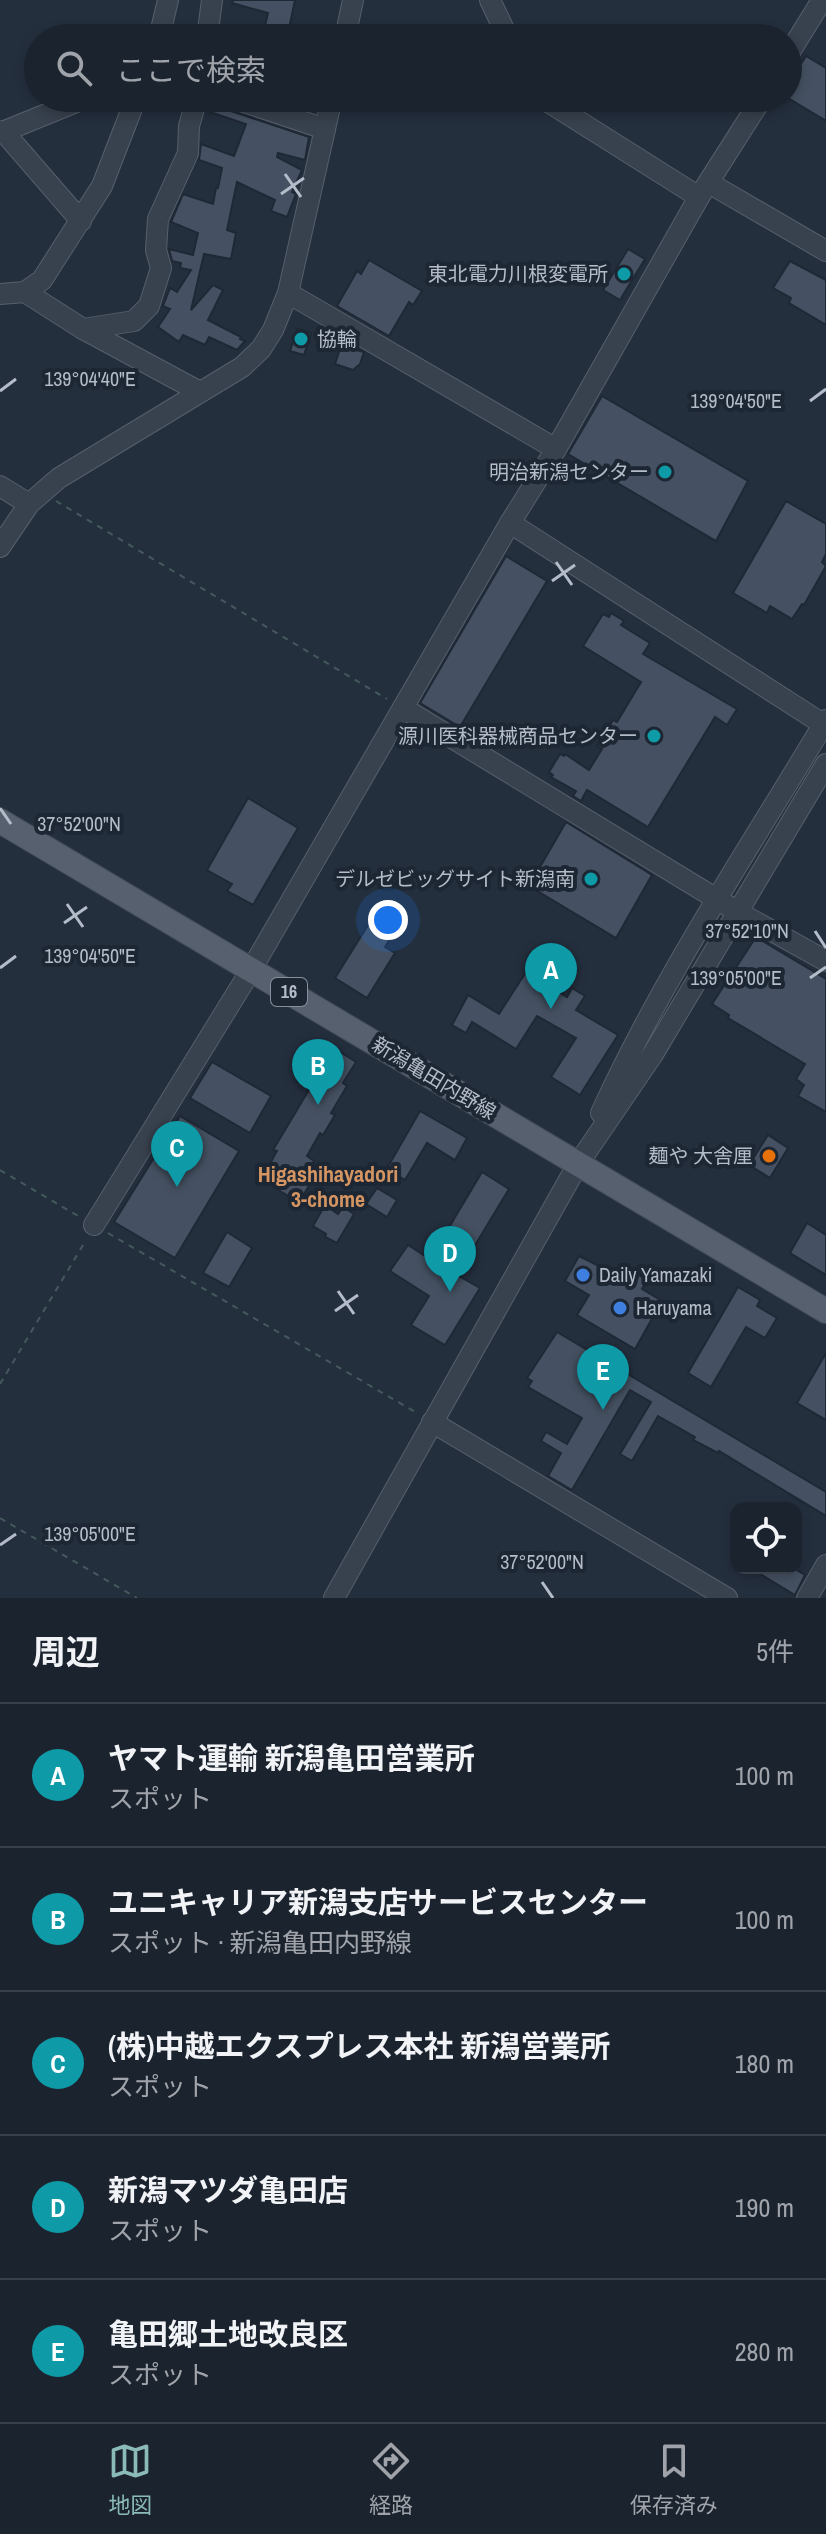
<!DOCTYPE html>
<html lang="ja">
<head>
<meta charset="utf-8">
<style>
	body { margin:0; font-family:"Archivo Narrow","Noto Sans JP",sans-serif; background:#282f3a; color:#f1f3f6 }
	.controls { position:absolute; right:24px; bottom:24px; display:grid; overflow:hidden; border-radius:16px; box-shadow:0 4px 12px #0003 }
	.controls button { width:72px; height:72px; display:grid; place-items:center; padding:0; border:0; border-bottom:2px solid #39404a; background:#1b232e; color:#f1f3f6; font:40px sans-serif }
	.you { position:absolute; left:388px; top:920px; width:28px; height:28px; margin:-20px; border:6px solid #fff; border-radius:50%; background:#1a73e8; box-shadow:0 0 0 12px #1a73e833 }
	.badge { display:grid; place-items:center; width:52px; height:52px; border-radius:50%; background:#8bbbb9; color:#fff; font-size:26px; font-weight:700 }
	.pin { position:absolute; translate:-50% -66px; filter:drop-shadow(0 2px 4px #0008) }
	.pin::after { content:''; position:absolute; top:42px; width:28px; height:24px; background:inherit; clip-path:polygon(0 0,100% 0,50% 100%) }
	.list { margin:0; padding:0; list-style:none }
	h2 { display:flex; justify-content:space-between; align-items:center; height:104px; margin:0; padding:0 32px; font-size:34px }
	h2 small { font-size:26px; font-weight:400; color:#a0a4aa }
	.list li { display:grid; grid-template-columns:52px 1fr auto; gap:24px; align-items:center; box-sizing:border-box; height:144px; padding:0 32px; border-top:2px solid #39404a }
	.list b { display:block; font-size:30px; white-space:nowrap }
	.list p { margin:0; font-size:26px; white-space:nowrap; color:#a0a4aa }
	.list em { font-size:26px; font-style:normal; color:#a0a4aa }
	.icon { flex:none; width:44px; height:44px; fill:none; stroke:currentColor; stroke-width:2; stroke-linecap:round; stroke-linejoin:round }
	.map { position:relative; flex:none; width:826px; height:1598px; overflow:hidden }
	.search { position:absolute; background:#1b232e; box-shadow:0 4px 12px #0003; left:24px; right:24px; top:24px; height:88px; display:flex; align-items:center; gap:20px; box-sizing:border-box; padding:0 28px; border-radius:44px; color:#a0a4aa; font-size:30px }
	.sheet { height:824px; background:#1b232e }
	nav { display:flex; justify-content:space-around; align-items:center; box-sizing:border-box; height:112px; border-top:2px solid #39404a; background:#1b232e; font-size:22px; color:#a0a4aa }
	nav a { display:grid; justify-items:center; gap:4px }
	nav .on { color:#8bbbb9 }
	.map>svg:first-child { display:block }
</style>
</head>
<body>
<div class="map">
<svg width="826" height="1598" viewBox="0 0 826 1598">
	<rect width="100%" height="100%" fill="#242f3e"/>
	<g fill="#455162" stroke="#1f2835" stroke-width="2">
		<path d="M233 0H295L290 24 325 38H262L268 13 232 3Z"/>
		<path d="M806 56 826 68V121L788 98V84Z"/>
		<path d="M210 101 228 110 309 137 305 160 278 153 277 157 302 170 292 192 296 194 287 217 271 211 275 200 237 182 227 230 236 233 231 259 204 254 191 310 213 285 223 290 208 320 241 337 240 339 245 341 237 350 209 337 205 345 183 335 179 342 158 327 170 309 163 306 170 288 177 292 191 270 180 268 181 263 172 261 169 249 193 255 198 233 171 222 183 194 213 204 216 188H218L222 168 199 160 201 144 234 156 246 124 207 111Z"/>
		<path d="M628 249 645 259 620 300 603 290Z"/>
		<path d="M369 260 422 291 413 305 409 302 389 336 337 306 357 271 361 274Z"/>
		<path d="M790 261 826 280V325L789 303 791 298 773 288Z"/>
		<path d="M297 329 311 333 304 355 290 351Z"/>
		<path d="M345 347 364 352 360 364 353 370 335 364 340 349 344 350Z"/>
		<path d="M602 396 748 481 716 541 568 454Z"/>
		<path d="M786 501 826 524V554L822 562 826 566 804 605 802 604 792 619 770 606 767 613 733 593Z"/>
		<path d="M506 556 547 581 460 727 420 703Z"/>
		<path d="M611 613 624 621 621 625 650 643 643 654 737 709 727 725 715 717 648 827 587 790 581 801 573 796 576 791 551 777 553 775 549 772 560 754 564 756 565 754 589 770 602 749 597 746 613 720 617 722 641 682 583 646 603 614 609 617Z"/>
		<path d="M248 798 298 828 253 905 227 891 232 884 207 870Z"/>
		<path d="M566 822 652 875 616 938 529 886Z"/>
		<path d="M383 901 405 915 385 947 395 953 367 998 335 978Z"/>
		<path d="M756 937 826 979V1112L798 1096 804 1085 796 1079 805 1064 728 1018 729 1015 712 1004Z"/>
		<path d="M526 972 567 997 572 988 585 996 576 1010 618 1035 580 1095 551 1077 576 1038 537 1016 516 1049 472 1022 466 1033 452 1025 468 995 499 1014Z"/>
		<path d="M334 1048 356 1062 343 1083 347 1086 331 1113 335 1115 323 1135 320 1133 307 1156 314 1161 302 1182 309 1186 299 1202 261 1180 277 1151 273 1150Z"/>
		<path d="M212 1062 271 1096 250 1133 190 1098Z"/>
		<path d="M420 1111 467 1138 455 1160 427 1143 405 1180 386 1170Z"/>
		<path d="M180 1116 239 1151 175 1258 114 1222Z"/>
		<path d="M768 1135 788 1148 770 1178 749 1165Z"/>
		<path d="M482 1172 509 1189 457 1275 480 1288 445 1345 411 1325 429 1296 390 1271 408 1245 430 1259Z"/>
		<path d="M377 1188 397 1200 387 1217 366 1204Z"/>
		<path d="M325 1205 338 1214 343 1207 354 1214 337 1243 325 1237 326 1234 313 1226Z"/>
		<path d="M807 1223 826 1235V1275L790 1253Z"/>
		<path d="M227 1232 252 1248 229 1287 203 1273Z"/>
		<path d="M579 1256 627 1280 632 1271 647 1280 642 1289 662 1301 635 1349 577 1315 589 1295 565 1281Z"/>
		<path d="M738 1287 760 1300 757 1306 777 1318 765 1338 746 1327 711 1387 688 1373Z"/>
		<path d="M557 1332 826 1492V1516L719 1451 718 1453 693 1440 695 1437 658 1416 632 1461 620 1454 651 1402 630 1390 572 1490 548 1476 561 1453 541 1441 546 1432 567 1444 582 1418 528 1387 532 1381 527 1378Z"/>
		<path d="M826 1353V1420L797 1403Z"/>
		<path d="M750 1568H793L805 1575 795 1595Z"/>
	</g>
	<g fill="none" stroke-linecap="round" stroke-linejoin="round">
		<defs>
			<g id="minor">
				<path d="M490 0 508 38"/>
				<path d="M159 38 168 0"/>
				<path d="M207 38 212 0"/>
				<path d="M345 38 353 0"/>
				<path d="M788 55 822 0"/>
				<path d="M232 98 325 129"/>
				<path d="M542 98 699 197"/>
				<path d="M3 131 81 221"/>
				<path d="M0 133 86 98"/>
				<path d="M709 183 826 251"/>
				<path d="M25 292 42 280 102 186 136 98"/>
				<path d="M288 293 556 449"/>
				<path d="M0 294 25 292 83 329 200 392"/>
				<path d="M83 329 134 321 149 306 161 268 156 250 158 219 188 153 189 126 197 98"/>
				<path d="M0 486 29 504"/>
				<path d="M510 523 826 726"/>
				<path d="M0 547 29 504 59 478 242 367 261 349 273 330 288 293 332 98"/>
				<path d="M403 708 738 912 826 961"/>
				<path d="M601 1113C664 975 749 849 826 720"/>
				<path d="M94 1225 251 970 510 523 556 449 699 197 762 98"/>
				<path d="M432 1422 727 1598"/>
				<path d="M334 1598 578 1164 653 1054 826 764"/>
				<path d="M807 1598 826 1565"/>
			</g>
			<path id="major" d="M0 821 826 1311"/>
		</defs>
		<use href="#minor" stroke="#565f6c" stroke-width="22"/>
		<use href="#major" stroke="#414a57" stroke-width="26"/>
		<g stroke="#44595c" stroke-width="2" stroke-dasharray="6 6" stroke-linecap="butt">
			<path d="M56 501 387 699"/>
			<path d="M0 1170 78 1216"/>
			<path d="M108 1233 417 1413"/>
			<path d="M0 1384 86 1240"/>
			<path d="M0 1518 137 1598"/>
		</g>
		<use href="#minor" stroke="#38414e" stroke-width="20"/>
		<use href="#major" stroke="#56606e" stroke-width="24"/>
	</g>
	<path fill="none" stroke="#b4bcc9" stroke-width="3" d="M285 174 301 197M281 194 304 178M0 391 16 379M810 401 826 389M556 562 572 585M552 581 575 565M0 808 11 824M67 904 83 927M64 923 87 907M815 931 826 948M0 968 16 956M810 978 826 967M338 1291 354 1314M335 1311 358 1295M0 1545 16 1534M542 1582 553 1598"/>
	<g fill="#0f9aa8" stroke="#1d2633" stroke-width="3">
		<circle cx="624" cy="274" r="8"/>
		<circle cx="301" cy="339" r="8"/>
		<circle cx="665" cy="472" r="8"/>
		<circle cx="654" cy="736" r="8"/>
		<circle cx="591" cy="879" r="8"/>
	</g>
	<circle fill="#e8710a" stroke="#1d2633" stroke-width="3" cx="769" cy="1156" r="8"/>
	<g fill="#3f7fe0" stroke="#1d2633" stroke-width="3">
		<circle cx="583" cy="1275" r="8"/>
		<circle cx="620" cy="1308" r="8"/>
	</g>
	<g text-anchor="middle" stroke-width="8" stroke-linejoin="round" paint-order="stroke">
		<rect fill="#1d2633" stroke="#878f9c" stroke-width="2" x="271" y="978" width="36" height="28" rx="6"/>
		<g font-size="18" font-weight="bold" fill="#b4bcc9">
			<text x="289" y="998">16</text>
		</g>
		<g font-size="20" fill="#b4bcc9" stroke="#1d2633" text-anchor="end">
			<text x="608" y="281">東北電力川根変電所</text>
			<text x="317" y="346" text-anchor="start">協輪</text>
			<text x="649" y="479">明治新潟センター</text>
			<text x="638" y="743">源川医科器械商品センター</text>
			<text x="575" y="886">デルゼビッグサイト新潟南</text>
			<text x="753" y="1163">麺や 大舎厘</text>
			<text x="599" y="1282" text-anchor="start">Daily Yamazaki</text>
			<text x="636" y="1315" text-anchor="start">Haruyama</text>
		</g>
		<g font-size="20" fill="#b4bcc9" stroke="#1d2633">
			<text transform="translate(434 1078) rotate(31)" y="7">新潟亀田内野線</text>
		</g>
		<g font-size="22" font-weight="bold" fill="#d59563" stroke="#1d2633">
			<text x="328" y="1182">Higashihayadori<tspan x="328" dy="25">3-chome</tspan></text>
		</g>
	</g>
	<g font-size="20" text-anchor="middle" fill="#b4bcc9" stroke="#1d2633" stroke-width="8" stroke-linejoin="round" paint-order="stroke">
		<text x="90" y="386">139°04'40"E</text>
		<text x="736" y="408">139°04'50"E</text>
		<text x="79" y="831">37°52'00"N</text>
		<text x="747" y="938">37°52'10"N</text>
		<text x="90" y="963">139°04'50"E</text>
		<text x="736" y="985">139°05'00"E</text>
		<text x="90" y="1541">139°05'00"E</text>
		<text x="542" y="1569">37°52'00"N</text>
	</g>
</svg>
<div class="controls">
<button><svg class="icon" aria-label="locate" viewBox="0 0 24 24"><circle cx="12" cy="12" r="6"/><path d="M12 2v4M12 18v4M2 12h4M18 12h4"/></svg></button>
</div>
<div class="you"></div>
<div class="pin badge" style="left:551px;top:1009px;background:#0f9aa8">A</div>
<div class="pin badge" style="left:318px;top:1105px;background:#0f9aa8">B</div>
<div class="pin badge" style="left:177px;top:1187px;background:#0f9aa8">C</div>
<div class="pin badge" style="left:450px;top:1292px;background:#0f9aa8">D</div>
<div class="pin badge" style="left:603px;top:1410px;background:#0f9aa8">E</div>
<div class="search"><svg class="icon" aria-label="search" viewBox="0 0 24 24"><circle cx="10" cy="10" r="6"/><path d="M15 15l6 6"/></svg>ここで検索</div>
</div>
<section class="sheet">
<h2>周辺<small>5件</small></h2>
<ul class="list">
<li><span class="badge" style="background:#0f9aa8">A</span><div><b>ヤマト運輸 新潟亀田営業所</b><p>スポット</p></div><em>100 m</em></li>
<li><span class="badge" style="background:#0f9aa8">B</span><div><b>ユニキャリア新潟支店サービスセンター</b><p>スポット · 新潟亀田内野線</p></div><em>100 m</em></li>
<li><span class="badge" style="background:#0f9aa8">C</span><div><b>(株)中越エクスプレス本社 新潟営業所</b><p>スポット</p></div><em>180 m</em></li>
<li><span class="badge" style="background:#0f9aa8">D</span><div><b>新潟マツダ亀田店</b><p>スポット</p></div><em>190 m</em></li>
<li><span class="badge" style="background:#0f9aa8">E</span><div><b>亀田郷土地改良区</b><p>スポット</p></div><em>280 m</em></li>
</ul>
</section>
<nav>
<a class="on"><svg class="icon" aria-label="map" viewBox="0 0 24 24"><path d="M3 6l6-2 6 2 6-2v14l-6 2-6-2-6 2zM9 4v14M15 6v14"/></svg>地図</a>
<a><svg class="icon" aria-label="directions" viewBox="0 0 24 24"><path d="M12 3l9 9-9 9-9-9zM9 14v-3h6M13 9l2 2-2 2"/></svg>経路</a>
<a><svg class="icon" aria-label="saved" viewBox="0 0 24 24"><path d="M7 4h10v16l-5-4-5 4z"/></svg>保存済み</a>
</nav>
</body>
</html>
